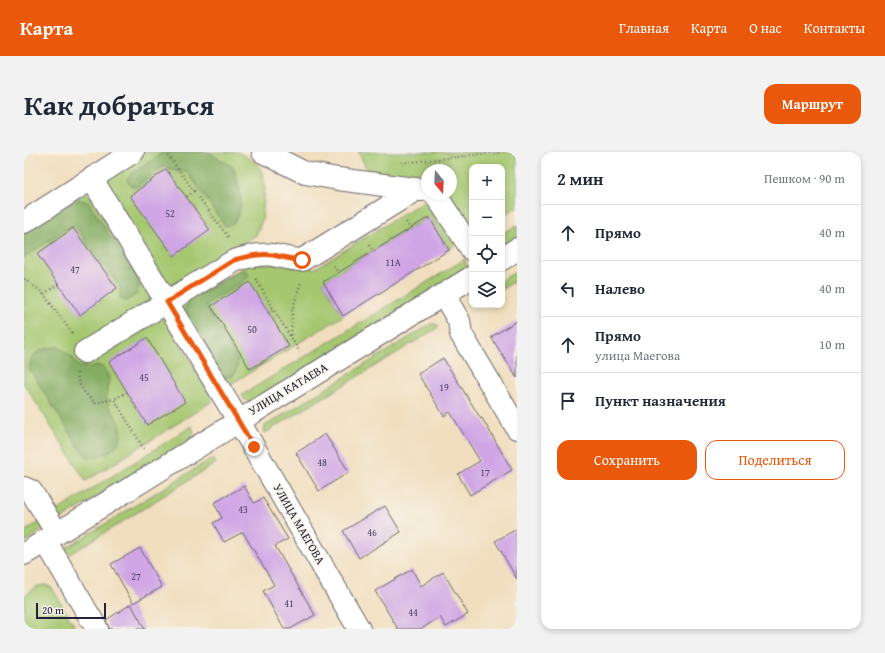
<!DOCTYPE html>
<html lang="ru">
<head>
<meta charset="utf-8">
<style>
	body { margin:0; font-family:"Gentium Book Plus",serif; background:#f2f2f3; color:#1f2937 }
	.controls { position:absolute; right:12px; top:12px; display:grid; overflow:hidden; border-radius:8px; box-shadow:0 2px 6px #0003 }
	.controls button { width:36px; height:36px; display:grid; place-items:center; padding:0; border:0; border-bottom:1px solid #e0e1e3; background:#fff; color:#1f2937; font:20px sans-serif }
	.compass { position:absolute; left:397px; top:12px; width:36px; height:36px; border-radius:50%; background:#fff; box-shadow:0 2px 6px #0003; rotate:162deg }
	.scale { position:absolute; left:12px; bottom:10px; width:70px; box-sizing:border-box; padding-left:4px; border:2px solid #22223b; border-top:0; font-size:11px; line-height:14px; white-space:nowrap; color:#22223b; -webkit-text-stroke:3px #f7f3e8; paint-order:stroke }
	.stop { position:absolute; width:12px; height:12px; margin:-9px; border:3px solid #ea580c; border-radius:50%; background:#fff }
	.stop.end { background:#ea580c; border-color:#fff; box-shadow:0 1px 4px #0008 }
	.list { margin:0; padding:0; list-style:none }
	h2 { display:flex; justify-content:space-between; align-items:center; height:52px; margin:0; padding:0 16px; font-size:17px }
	h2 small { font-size:13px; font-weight:400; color:#747a83 }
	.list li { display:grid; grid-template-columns:26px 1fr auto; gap:12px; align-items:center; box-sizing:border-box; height:56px; padding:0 16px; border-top:1px solid #e0e1e3 }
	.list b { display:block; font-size:15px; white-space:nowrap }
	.list p { margin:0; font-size:13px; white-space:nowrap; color:#747a83 }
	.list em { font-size:13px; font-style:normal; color:#747a83 }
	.actions { display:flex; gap:8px; padding:12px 16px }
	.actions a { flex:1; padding:9px 0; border:1px solid #ea580c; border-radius:12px; text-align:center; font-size:14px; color:#ea580c }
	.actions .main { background:#ea580c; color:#fff }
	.icon { flex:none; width:22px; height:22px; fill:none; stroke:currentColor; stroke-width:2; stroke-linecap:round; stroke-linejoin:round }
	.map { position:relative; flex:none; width:493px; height:477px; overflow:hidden; border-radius:12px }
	header { display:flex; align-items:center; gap:24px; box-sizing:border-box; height:56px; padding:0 20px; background:#ea580c; color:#fff }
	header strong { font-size:19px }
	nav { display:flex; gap:22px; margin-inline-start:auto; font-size:14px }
	.intro { display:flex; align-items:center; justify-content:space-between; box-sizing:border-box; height:96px; padding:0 24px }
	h1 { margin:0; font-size:28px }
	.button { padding:10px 18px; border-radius:12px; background:#ea580c; color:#fff; font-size:14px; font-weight:700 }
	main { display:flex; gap:24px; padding:0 24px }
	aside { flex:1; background:#fff; border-radius:12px; box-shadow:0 2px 6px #0003 }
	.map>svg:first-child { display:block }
</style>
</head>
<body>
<header>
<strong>Карта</strong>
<nav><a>Главная</a><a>Карта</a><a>О нас</a><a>Контакты</a></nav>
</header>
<div class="intro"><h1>Как добраться</h1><a class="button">Маршрут</a></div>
<main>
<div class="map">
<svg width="493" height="477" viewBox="0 0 493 477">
	<rect width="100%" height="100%" fill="#f7f3e8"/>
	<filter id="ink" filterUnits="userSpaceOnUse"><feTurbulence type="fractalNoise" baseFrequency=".025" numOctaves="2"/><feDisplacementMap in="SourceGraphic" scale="8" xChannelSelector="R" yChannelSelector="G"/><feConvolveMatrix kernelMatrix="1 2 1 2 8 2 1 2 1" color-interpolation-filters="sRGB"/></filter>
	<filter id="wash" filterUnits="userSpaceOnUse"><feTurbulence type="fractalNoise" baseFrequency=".012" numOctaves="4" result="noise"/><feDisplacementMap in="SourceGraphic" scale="16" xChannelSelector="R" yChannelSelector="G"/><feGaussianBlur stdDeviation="0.9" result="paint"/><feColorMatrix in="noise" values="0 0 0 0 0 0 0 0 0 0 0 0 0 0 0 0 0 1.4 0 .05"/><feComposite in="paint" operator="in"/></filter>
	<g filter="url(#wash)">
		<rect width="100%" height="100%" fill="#f1debe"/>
		<g fill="#a5c770" stroke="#647456">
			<path d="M121 0H214L231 10 239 20 241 36 238 68 232 83 149 136 145 135 81 28 83 25Z"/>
			<path d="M334 0H493V55L478 64V15H448V82L420 42H427V18H403V28L362 23 343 17Z"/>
			<path d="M61 41 65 42 126 144V148L59 210 65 211 141 165 189 247 187 250 62 329 0 232V79Z"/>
			<path d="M398 50H403L432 92 425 98 404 65 299 130 319 164 205 233 155 152 227 111 284 115 290 117Z"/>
			<path d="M493 73V85L478 94V82Z"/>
			<path d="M441 107 443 115 439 119 229 249 224 250 221 248 218 243Z"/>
			<path d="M493 119V128L478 137V128Z"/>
			<path d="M407 172H412L415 175 241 281 240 279 241 274Z"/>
			<path d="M168 274 170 281 168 286 31 371 25 364Z"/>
			<path d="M187 307 190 308 192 311 45 403 42 396Z"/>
			<path d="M20 367 21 376 0 391V380Z"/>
			<path d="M22 433 28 436 50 473 46 477H0V444L14 434Z"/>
		</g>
		<g fill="#84ac62" stroke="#53674e">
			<path d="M140 0H184L209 15C216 38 222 48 210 71L201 74 163 19 153 20 145 16 138 15 112 35 106 33 103 27 107 22Z"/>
			<path d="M54 47 64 50 113 126 115 134 113 142 102 149 96 146V135L51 74 44 75 0 106V82Z"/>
			<path d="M218 118 223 119 225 124 221 128 185 151 182 155 212 205C215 213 213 218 208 225H199L161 162C161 155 162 152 168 147L212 120Z"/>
			<path d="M34 195 46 203 55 215 77 214C93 230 78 235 84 251 87 260 95 267 97 276 101 295 79 305 65 306L57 299 6 218C4 200 20 196 34 195Z"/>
		</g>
		<g id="blocks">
			<g fill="#cfa5e5">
				<path d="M142 17 186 78 150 104 106 44Z"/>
				<path d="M405 65 425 98 319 164 299 130Z"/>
				<path d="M49 76 93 136 56 163 13 102Z"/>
				<path d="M226 130 265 194 226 217 187 154Z"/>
				<path d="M493 169V226L467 185Z"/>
				<path d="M123 186 161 250 123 273 85 210Z"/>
				<path d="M419 206 457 267 458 266 488 318 446 343 434 322 456 309 426 260 420 264 394 222Z"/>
				<path d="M301 282 325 320 295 339 272 301Z"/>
				<path d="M220 334 230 351 239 346 264 387 251 394 291 463 266 477H260L239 439 250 433 219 380 200 390 189 371 198 366 190 351Z"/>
				<path d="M361 354 377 380 335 406 319 379Z"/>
				<path d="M493 377V427L471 389Z"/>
				<path d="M116 396 138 435 109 451 87 412Z"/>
				<path d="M388 417 397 434 419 420 444 462 422 475 416 465 397 477H374L351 439Z"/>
				<path d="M107 452 121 477H85L82 468Z"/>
			</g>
		</g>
	</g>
	<g filter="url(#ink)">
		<use href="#blocks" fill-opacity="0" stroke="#6a6469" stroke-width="1"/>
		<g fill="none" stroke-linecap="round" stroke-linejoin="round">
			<defs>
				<g id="minor">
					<path d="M239 0 281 21 314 27 398 38"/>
					<path d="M68 27 214 268 335 477"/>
					<path d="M411 42 448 98"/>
					<path d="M0 70 109 0"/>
					<path d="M478 107 493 97"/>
					<path d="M420 143 435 169 437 182 493 276"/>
					<path d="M61 200 210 109C222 105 236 101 249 103 259 105 268 108 278 108L393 37"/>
					<path d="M0 336 7 339 33 381"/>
					<path d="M21 388 73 477"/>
					<path d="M0 402 448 125"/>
				</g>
			</defs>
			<use href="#minor" stroke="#6a6469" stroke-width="24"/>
			<g stroke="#6a6469" stroke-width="2.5" stroke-dasharray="1 3" stroke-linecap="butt">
				<path d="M142 0 170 39 162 45"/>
				<path d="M378 11 477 0"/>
				<path d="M170 39 205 86"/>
				<path d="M382 70 386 76"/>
				<path d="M345 93 349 99"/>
				<path d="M310 114 314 121"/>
				<path d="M0 127 18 140 49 182"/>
				<path d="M232 127 250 158"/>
				<path d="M20 142 34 132"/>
				<path d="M244 161 250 158 276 200"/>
				<path d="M267 187 268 159 277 130"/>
				<path d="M53 221C53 233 62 243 71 251L90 247"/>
				<path d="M103 240 90 247 120 297"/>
			</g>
			<use href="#minor" stroke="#fff" stroke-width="22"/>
		</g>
	</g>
	<g fill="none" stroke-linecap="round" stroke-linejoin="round" filter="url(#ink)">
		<path stroke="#ea580c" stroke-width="5" d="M230 295 143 150 210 108C222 105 236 101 249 103 259 105 268 108 278 108"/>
	</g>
	<g text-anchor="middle" stroke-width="3" stroke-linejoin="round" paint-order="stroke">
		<g font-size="10" fill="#4d4366">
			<text x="146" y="65">52</text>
			<text x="369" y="114">11А</text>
			<text x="51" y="121">47</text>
			<text x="228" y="181">50</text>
			<text x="120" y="229">45</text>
			<text x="420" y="239">19</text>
			<text x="298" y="314">48</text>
			<text x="461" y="324">17</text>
			<text x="219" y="361">43</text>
			<text x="348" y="384">46</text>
			<text x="112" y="428">27</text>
			<text x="265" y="455">41</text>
			<text x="389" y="464">44</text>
		</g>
		<g font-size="12" fill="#22223b" stroke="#f7f3e8">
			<text transform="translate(264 237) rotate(-31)" y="4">УЛИЦА КАТАЕВА</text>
			<text transform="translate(275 372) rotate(60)" y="4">УЛИЦА МАЕГОВА</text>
		</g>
	</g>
</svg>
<div class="controls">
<button>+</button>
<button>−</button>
<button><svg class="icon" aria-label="locate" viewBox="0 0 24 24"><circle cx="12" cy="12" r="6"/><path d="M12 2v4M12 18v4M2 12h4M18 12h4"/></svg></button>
<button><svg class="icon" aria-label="layers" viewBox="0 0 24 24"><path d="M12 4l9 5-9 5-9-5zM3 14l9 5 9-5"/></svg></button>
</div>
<svg class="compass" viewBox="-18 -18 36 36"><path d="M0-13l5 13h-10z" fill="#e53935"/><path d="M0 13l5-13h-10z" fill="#747a83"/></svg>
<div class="scale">20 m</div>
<div class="stop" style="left:278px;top:108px"></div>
<div class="stop end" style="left:230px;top:295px"></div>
</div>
<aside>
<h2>2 мин<small>Пешком · 90 m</small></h2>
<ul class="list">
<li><svg class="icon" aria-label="ahead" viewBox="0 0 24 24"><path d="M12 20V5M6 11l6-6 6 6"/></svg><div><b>Прямо</b></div><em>40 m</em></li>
<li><svg class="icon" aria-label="left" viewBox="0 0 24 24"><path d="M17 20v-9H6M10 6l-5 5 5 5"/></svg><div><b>Налево</b></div><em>40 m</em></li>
<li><svg class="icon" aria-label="ahead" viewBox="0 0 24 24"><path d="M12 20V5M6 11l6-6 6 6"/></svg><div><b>Прямо</b><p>улица Маегова</p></div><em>10 m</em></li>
<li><svg class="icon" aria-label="arrive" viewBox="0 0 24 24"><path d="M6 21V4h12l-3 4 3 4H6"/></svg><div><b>Пункт назначения</b></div></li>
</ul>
<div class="actions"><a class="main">Сохранить</a><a>Поделиться</a></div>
</aside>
</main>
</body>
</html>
